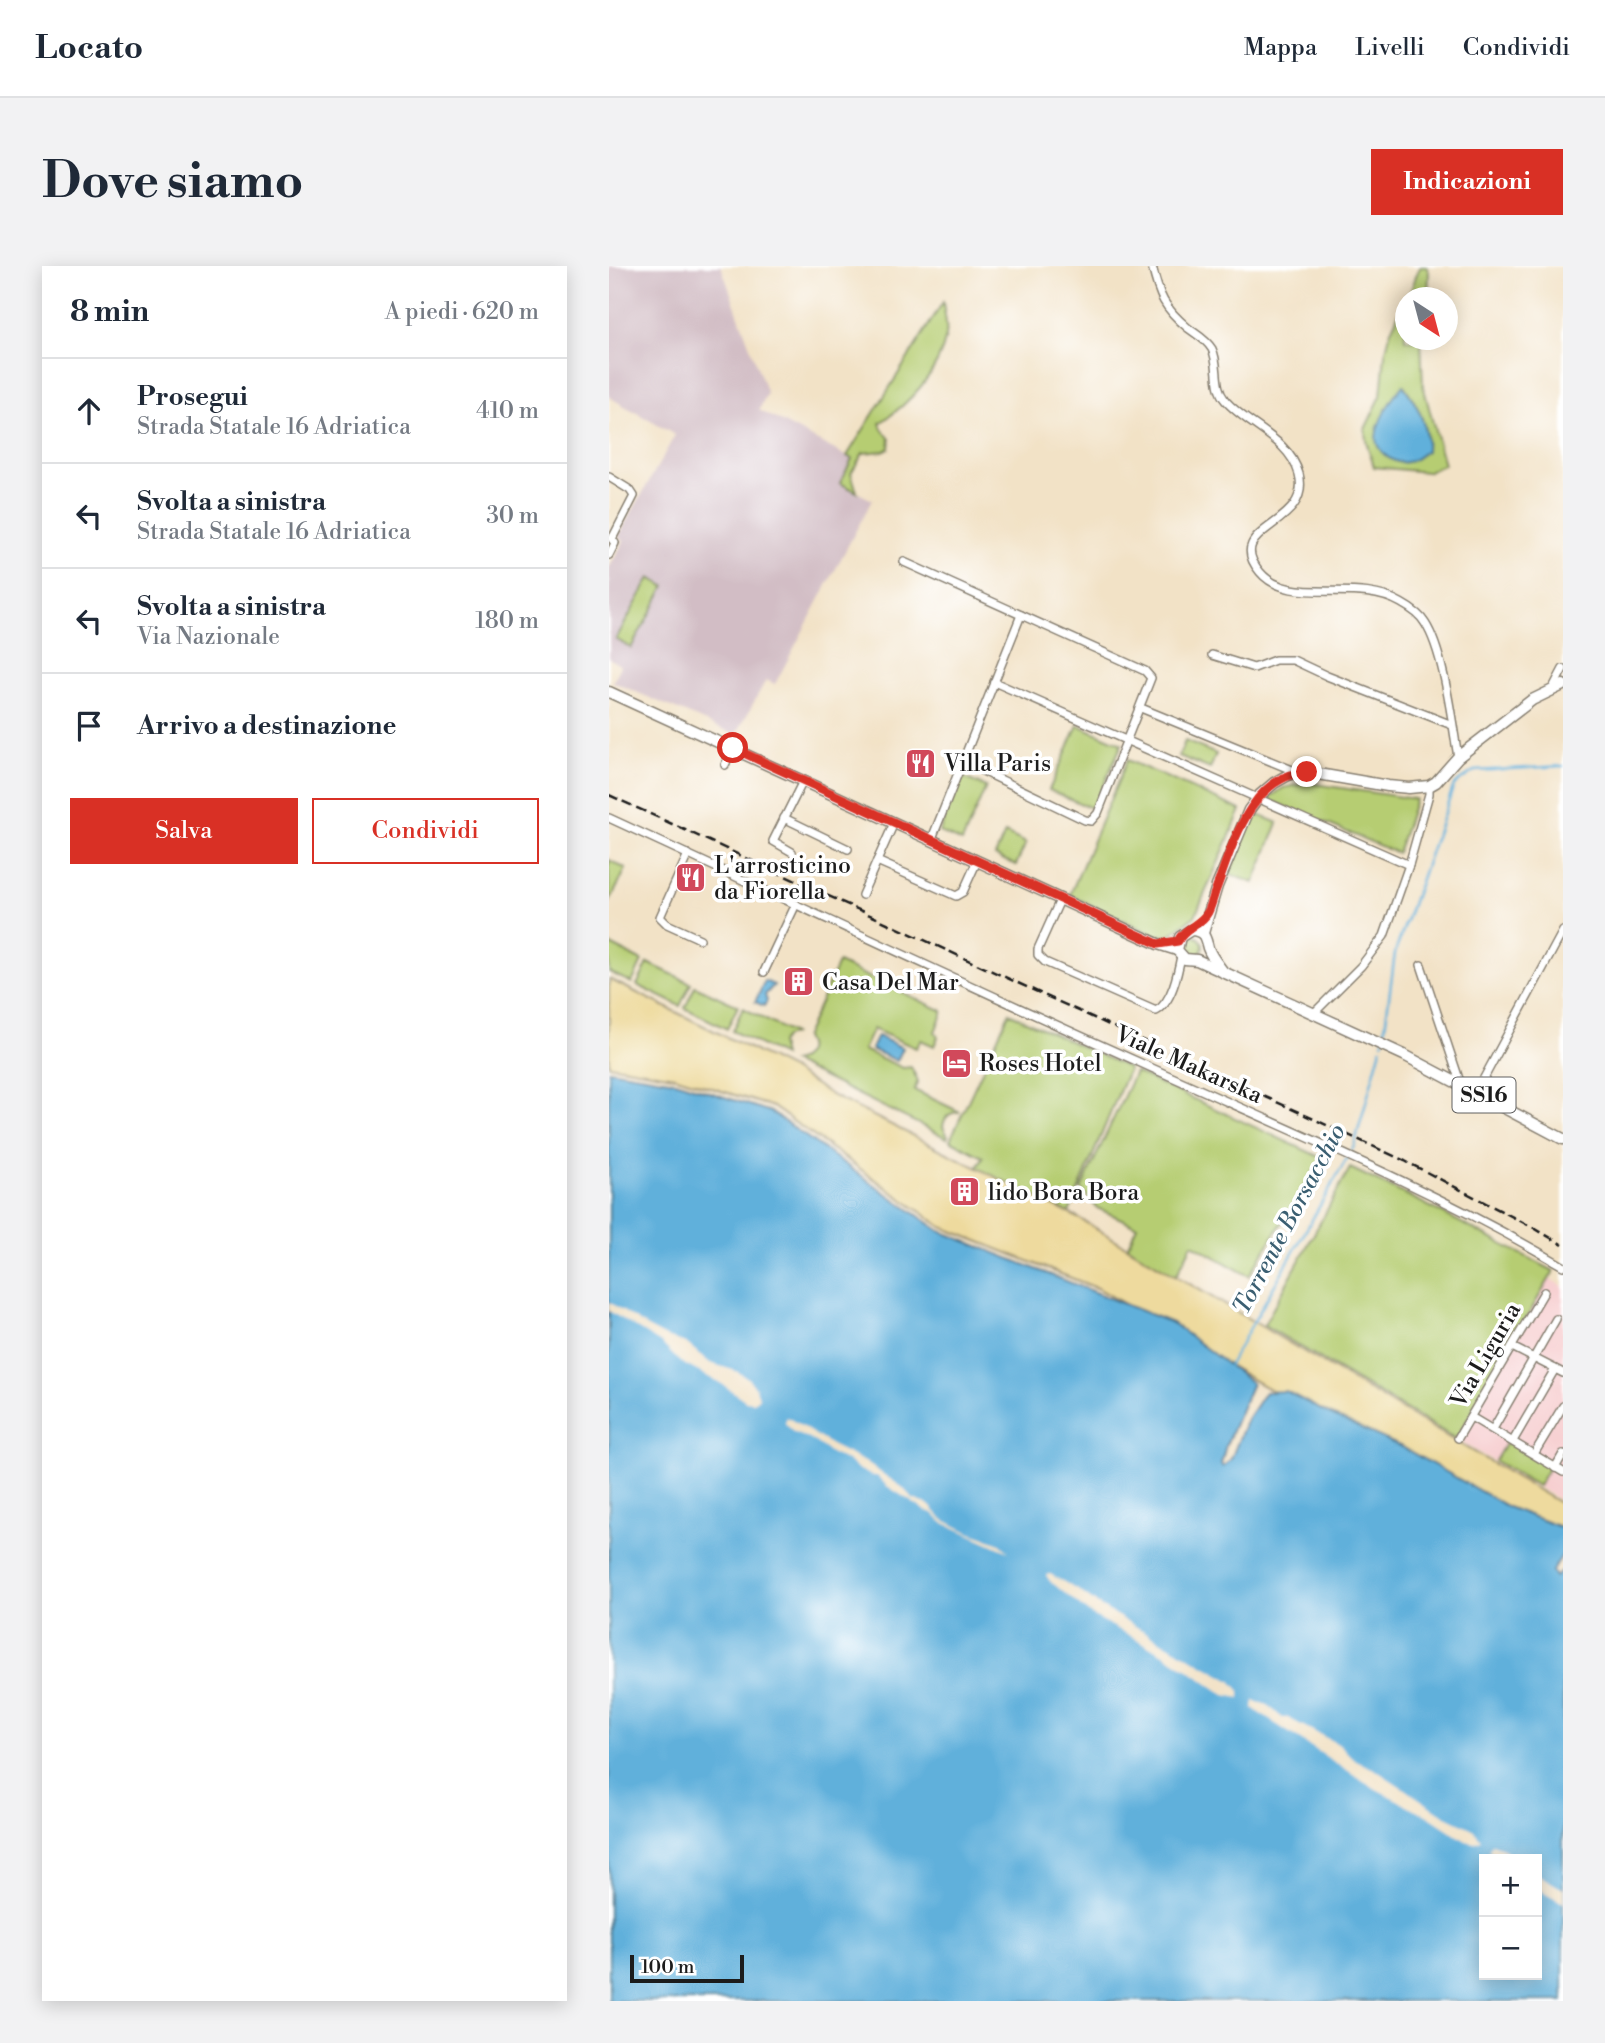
<!DOCTYPE html>
<html lang="it">
<head>
<meta charset="utf-8">
<style>
	body { margin:0; font-family:"Libre Bodoni",serif; background:#f2f2f3; color:#1f2937 }
	.controls { position:absolute; right:21px; bottom:21px; display:grid; overflow:hidden; border-radius:0px; box-shadow:0 4px 18px #0003 }
	.controls button { width:63px; height:63px; display:grid; place-items:center; padding:0; border:0; border-bottom:2px solid #e0e1e3; background:#fff; color:#1f2937; font:35px sans-serif }
	.compass { position:absolute; left:786px; top:21px; width:63px; height:63px; border-radius:50%; background:#fff; box-shadow:0 4px 18px #0003; rotate:144deg }
	.scale { position:absolute; left:21px; bottom:18px; width:114px; box-sizing:border-box; padding-left:7px; border:4px solid #1c1c1c; border-top:0; font-size:19px; line-height:24px; white-space:nowrap; color:#1c1c1c; -webkit-text-stroke:5px #fff; paint-order:stroke }
	.stop { position:absolute; width:21px; height:21px; margin:-16px; border:5px solid #d93025; border-radius:50%; background:#fff }
	.stop.end { background:#d93025; border-color:#fff; box-shadow:0 2px 7px #0008 }
	.list { margin:0; padding:0; list-style:none }
	h2 { display:flex; justify-content:space-between; align-items:center; height:91px; margin:0; padding:0 28px; font-size:30px }
	h2 small { font-size:23px; font-weight:400; color:#747a83 }
	.list li { display:grid; grid-template-columns:46px 1fr auto; gap:21px; align-items:center; box-sizing:border-box; height:105px; padding:0 28px; border-top:2px solid #e0e1e3 }
	.list b { display:block; font-size:26px; white-space:nowrap }
	.list p { margin:0; font-size:23px; white-space:nowrap; color:#747a83 }
	.list em { font-size:23px; font-style:normal; color:#747a83 }
	.actions { display:flex; gap:14px; padding:21px 28px }
	.actions a { flex:1; padding:16px 0; border:2px solid #d93025; border-radius:0px; text-align:center; font-size:24px; color:#d93025 }
	.actions .main { background:#d93025; color:#fff }
	.icon { flex:none; width:38px; height:38px; fill:none; stroke:currentColor; stroke-width:2; stroke-linecap:round; stroke-linejoin:round }
	.map { position:relative; flex:none; width:954px; height:1735px; overflow:hidden; border-radius:0px }
	header { display:flex; align-items:center; gap:42px; box-sizing:border-box; height:98px; padding:0 35px; background:#fff; border-bottom:2px solid #e0e1e3 }
	header strong { font-size:33px }
	nav { display:flex; gap:38px; margin-inline-start:auto; font-size:24px }
	.intro { display:flex; align-items:center; justify-content:space-between; box-sizing:border-box; height:168px; padding:0 42px }
	h1 { margin:0; font-size:49px }
	.button { padding:18px 32px; border-radius:0px; background:#d93025; color:#fff; font-size:24px; font-weight:700 }
	main { display:flex; gap:42px; padding:0 42px }
	aside { flex:1; background:#fff; border-radius:0px; box-shadow:0 4px 18px #0003 }
	.map>svg:first-child { display:block }
</style>
</head>
<body>
<header>
<strong>Locato</strong>
<nav><a>Mappa</a><a>Livelli</a><a>Condividi</a></nav>
</header>
<div class="intro"><h1>Dove siamo</h1><a class="button">Indicazioni</a></div>
<main>
<aside>
<h2>8 min<small>A piedi · 620 m</small></h2>
<ul class="list">
<li><svg class="icon" aria-label="ahead" viewBox="0 0 24 24"><path d="M12 20V5M6 11l6-6 6 6"/></svg><div><b>Prosegui</b><p>Strada Statale 16 Adriatica</p></div><em>410 m</em></li>
<li><svg class="icon" aria-label="left" viewBox="0 0 24 24"><path d="M17 20v-9H6M10 6l-5 5 5 5"/></svg><div><b>Svolta a sinistra</b><p>Strada Statale 16 Adriatica</p></div><em>30 m</em></li>
<li><svg class="icon" aria-label="left" viewBox="0 0 24 24"><path d="M17 20v-9H6M10 6l-5 5 5 5"/></svg><div><b>Svolta a sinistra</b><p>Via Nazionale</p></div><em>180 m</em></li>
<li><svg class="icon" aria-label="arrive" viewBox="0 0 24 24"><path d="M6 21V4h12l-3 4 3 4H6"/></svg><div><b>Arrivo a destinazione</b></div></li>
</ul>
<div class="actions"><a class="main">Salva</a><a>Condividi</a></div>
</aside>
<div class="map">
<svg width="954" height="1735" viewBox="0 0 954 1735">
	<rect width="100%" height="100%" fill="#fff"/>
	<filter id="ink" filterUnits="userSpaceOnUse"><feTurbulence type="fractalNoise" baseFrequency=".0143" numOctaves="2"/><feDisplacementMap in="SourceGraphic" scale="14" xChannelSelector="R" yChannelSelector="G"/><feConvolveMatrix kernelMatrix="1 2 1 2 8 2 1 2 1" color-interpolation-filters="sRGB"/></filter>
	<filter id="wash" filterUnits="userSpaceOnUse"><feTurbulence type="fractalNoise" baseFrequency=".00686" numOctaves="4" result="noise"/><feDisplacementMap in="SourceGraphic" scale="28" xChannelSelector="R" yChannelSelector="G"/><feGaussianBlur stdDeviation="1.57" result="paint"/><feColorMatrix in="noise" values="0 0 0 0 0 0 0 0 0 0 0 0 0 0 0 0 0 1.4 0 .05"/><feComposite in="paint" operator="in"/></filter>
	<g filter="url(#wash)">
		<rect width="100%" height="100%" fill="#f2e2c6"/>
		<path fill="#f7cfd0" d="M940 1013 954 1020V1236L847 1173Z"/>
		<path fill="#d2bdc5" d="M0 0H112L158 128 150 144 243 193 231 217 263 234 166 418 157 414 127 469 4 416 12 400 0 392V302L15 275 9 271 66 169 0 131Z"/>
		<g fill="#b6cd72" stroke="#697447" stroke-width="2" fill-rule="evenodd">
			<path d="M812 0H817L820 6 819 31H798C805 22 805 10 812 0Z"/>
			<path d="M796 34V74H812L814 119 835 199 818 206 765 201 757 175 756 163 772 130 776 88 782 64ZM795 119C809 140 819 158 817 185Z"/>
			<path d="M334 36C335 47 339 60 337 70 330 106 301 137 271 157L273 163 281 173 280 182 275 185 254 187 242 207 248 226 231 217 243 193 238 190Z"/>
			<path d="M41 312 56 320 22 382 7 373Z"/>
			<path d="M469 459 513 478 484 543 440 524Z"/>
			<path d="M576 475 607 488 601 503 570 490Z"/>
			<path d="M518 494 632 544 586 650 559 670 545 669 461 629Z"/>
			<path d="M353 511 377 521 353 576 330 566Z"/>
			<path d="M699 517 806 533 788 587 659 533 674 522Z"/>
			<path d="M645 547 669 557 645 617 620 608Z"/>
			<path d="M396 567 417 577 407 599 386 590Z"/>
			<path d="M0 594 17 603 0 637Z"/>
			<circle cx="584" cy="680" r="10"/>
			<path d="M0 678 33 695 23 717 0 706Z"/>
			<path d="M39 697 82 717 71 740 28 719Z"/>
			<path d="M229 697 334 745 326 766 329 771 325 780 312 774 307 782 264 763 254 784 294 802 302 801 309 815 305 824 351 846C341 846 335 851 334 861L339 870 338 872 183 796C196 794 203 784 195 772Z"/>
			<path d="M86 720 129 740 118 763 76 742Z"/>
			<path d="M134 742 184 768 176 771 171 778 174 790 123 765Z"/>
			<path d="M400 747 520 802 460 947 368 902 374 891 341 874Z"/>
			<path d="M526 806 713 892 640 1010 583 978 567 1010 518 981 528 960 488 942 472 923Z"/>
			<path d="M741 902 810 935 945 1005 847 1173 655 1059Z"/>
			<path d="M897 1176 940 1201 929 1220 886 1195Z"/>
		</g>
		<path fill="#eeda9e" stroke="#857b5d" stroke-width="2" d="M0 713 180 802 224 830 471 953 954 1239V1270L777 1192 490 1023 333 961 164 841 65 810 0 799Z"/>
		<g fill="#60b0db" stroke="#3e667c" stroke-width="2" fill-rule="evenodd">
			<path d="M794 119C809 139 819 159 817 185 811 189 806 195 798 196 785 199 767 186 767 172 768 154 783 132 794 119Z"/>
			<path d="M156 715 165 719 156 729 158 735 155 740 146 736Z"/>
			<path d="M268 770 294 782 288 795 262 783Z"/>
			<path d="M0 804 66 815 162 846 331 965 563 1057 643 1117 617 1179 612 1198 614 1201 622 1193 638 1153 656 1126 677 1125 720 1148 793 1181 901 1242 954 1262V1288L943 1305 946 1311 954 1304V1735H0ZM875 1593H928V1709H875Z"/>
		</g>
		<g fill="#f2e2c6">
			<path d="M0 1036 38 1061 57 1071 77 1077 101 1097 127 1105 139 1112 147 1122 150 1131 145 1136 137 1135 113 1118 71 1096 52 1077 0 1045Z"/>
			<path d="M178 1151 222 1179 256 1196 293 1221 304 1233 320 1239 333 1253 361 1267 389 1276 400 1286 333 1256 324 1247 317 1245 278 1220 268 1210H263L249 1203 238 1194 224 1189 206 1176 184 1166 176 1157Z"/>
			<path d="M441 1308 469 1324 491 1340 622 1415 631 1425V1432L616 1429 557 1389 481 1348 441 1315 437 1309Z"/>
			<path d="M645 1435 659 1439 673 1452H679L729 1478 747 1495 765 1503 835 1549 864 1563 872 1574 865 1577 857 1575 819 1550 767 1523 650 1447 644 1442Z"/>
			<path d="M883 1578 894 1582 906 1593H887L880 1584Z"/>
			<path d="M928 1608 954 1623V1637L928 1622Z"/>
		</g>
		<g fill="none" stroke-linecap="round" stroke-linejoin="round">
			<g stroke="#60b0db" stroke-width="2.5">
				<path d="M774 776 786 687 845 519 865 505 954 500"/>
				<path d="M620 1099 745 880 772 782"/>
			</g>
		</g>
	</g>
	<g filter="url(#ink)">
		<g fill="none" stroke-linecap="round" stroke-linejoin="round">
			<defs>
				<g id="street">
					<path d="M543 0C550 30 555 42 579 62 587 68 598 74 603 83 611 99 604 120 616 134 638 160 680 172 690 208 704 262 612 260 651 306 681 342 747 311 792 337 801 342 811 348 816 357 835 386 843 456 849 491"/>
					<path d="M0 211 21 224 25 230 3 273"/>
					<path d="M0 289 6 277 2 272"/>
					<path d="M295 296 536 405 542 412 489 547 482 555 476 554 353 495"/>
					<path d="M603 389 645 402 666 394H684L718 410 843 459"/>
					<path d="M385 416 800 599"/>
					<path d="M944 422 954 403"/>
					<path d="M532 442 688 506"/>
					<path d="M116 499 124 482"/>
					<path d="M0 552C178 634 355 718 534 798 675 862 821 921 954 1000"/>
					<path d="M175 552 239 583"/>
					<path d="M285 557 268 595 347 630 354 626 368 595"/>
					<path d="M322 575 412 349"/>
					<path d="M183 586 164 575 194 515"/>
					<path d="M79 588 51 651 58 658 91 673"/>
					<path d="M253 629 268 595"/>
					<path d="M451 634 429 683V689L436 696 547 745C563 737 569 706 572 690"/>
					<path d="M812 699 851 816"/>
					<path d="M155 706 187 638"/>
					<path d="M705 747 752 700 775 670 800 599 820 528V520"/>
					<path d="M868 825 954 665"/>
					<path d="M903 1081 954 1107"/>
					<path d="M862 1151 954 1206"/>
					<path d="M884 1163 947 1053"/>
					<path d="M849 1172 935 1026"/>
					<path d="M904 1175 946 1103"/>
					<path d="M925 1188 954 1140"/>
					<path d="M946 1202 954 1188"/>
				</g>
				<path id="secondary" d="M594 667 608 620 640 544 651 529 665 517 681 508 698 506 779 520 800 522 820 520 827 516 849 491 923 434 954 419"/>
				<g id="primary">
					<path d="M0 426 549 678 568 684"/>
					<path d="M615 707C610 700 602 691 599 682 596 671 596 665 582 664L571 671 568 684 576 693 588 694 795 789 954 873"/>
				</g>
			</defs>
			<use href="#street" stroke="#877f71" stroke-width="10"/>
			<use href="#secondary" stroke="#877f71" stroke-width="13"/>
			<use href="#primary" stroke="#877f71" stroke-width="13"/>
			<use href="#street" stroke="#fff" stroke-width="7"/>
			<use href="#secondary" stroke="#fff" stroke-width="10"/>
			<use href="#primary" stroke="#fff" stroke-width="10"/>
			<path stroke="#1c1c1c" stroke-width="2.5" stroke-dasharray="10 5" stroke-linecap="butt" d="M0 529 796 895 925 962 954 979"/>
		</g>
	</g>
	<g fill="none" stroke-linecap="round" stroke-linejoin="round" filter="url(#ink)">
		<path stroke="#d93025" stroke-width="9" d="M124 482 549 678 569 675C575 662 592 659 599 646 602 640 604 632 606 626 623 581 641 509 698 506"/>
	</g>
	<defs>
		<symbol id="restaurant-square" viewBox="-11 -11 22 22"><rect x="-9" y="-9" width="18" height="18" rx="4" fill="#d1495b" stroke="#fff"/><path d="M-5-6h1v4h1v-4h1v4h1v-4h1v5L-1.5 .5V6h-2V.5L-5-1ZM5-6V6H3V1.5H1.5Q1.5-4 5-6Z" fill="#fff"/></symbol>
		<symbol id="building-square" viewBox="-11 -11 22 22"><rect x="-9" y="-9" width="18" height="18" rx="4" fill="#d1495b" stroke="#fff"/><path d="M-4-6H4V6H1V3H-1V6H-4ZM-2.5-4.3h1.7v1.8h-1.7ZM.8-4.3h1.7v1.8H.8ZM-2.5-1h1.7V.8h-1.7ZM.8-1h1.7V.8H.8Z" fill="#fff"/></symbol>
		<symbol id="hotel-square" viewBox="-11 -11 22 22"><rect x="-9" y="-9" width="18" height="18" rx="4" fill="#d1495b" stroke="#fff"/><path d="M-6-4.5h1.5V1H6V5H4.5V3h-9V5H-6ZM-4 0a1.8 1.8 0 1 1 3.6 0ZM.5 0V-2.5h3Q6-2.5 6 0Z" fill="#fff"/></symbol>
	</defs>
	<g fill-rule="evenodd">
		<use href="#restaurant-square" x="294" y="480" width="35" height="35"/>
		<use href="#restaurant-square" x="64" y="594" width="35" height="35"/>
		<use href="#building-square" x="172" y="698" width="35" height="35"/>
		<use href="#hotel-square" x="330" y="780" width="35" height="35"/>
		<use href="#building-square" x="338" y="908" width="35" height="35"/>
	</g>
	<g text-anchor="middle" stroke-width="7" stroke-linejoin="round" paint-order="stroke">
		<rect fill="#fff" stroke="#606060" stroke-width="2" x="843.5" y="811.5" width="63" height="35" rx="5"/>
		<g font-size="21" font-weight="bold" fill="#1c1c1c">
			<text x="875" y="836">SS16</text>
		</g>
		<g font-size="23" fill="#1c1c1c" stroke="#fff" text-anchor="start">
			<text x="335" y="505">Villa Paris</text>
			<text x="105" y="607">L'arrosticino<tspan x="105" dy="26">da Fiorella</tspan></text>
			<text x="213" y="724">Casa Del Mar</text>
			<text x="370" y="805">Roses Hotel</text>
			<text x="379" y="934">lido Bora Bora</text>
		</g>
		<g font-size="23" fill="#1c1c1c" stroke="#fff">
			<text transform="translate(580 798) rotate(24)" y="8">Viale Makarska</text>
			<text transform="translate(876 1089) rotate(-60)" y="8">Via Liguria</text>
		</g>
		<g font-size="24" font-style="italic" fill="#3b5f72" stroke="#fff">
			<text transform="translate(680 953) rotate(-62)" y="8">Torrente Borsacchio</text>
		</g>
	</g>
</svg>
<div class="controls">
<button>+</button>
<button>−</button>
</div>
<svg class="compass" viewBox="-18 -18 36 36"><path d="M0-13l5 13h-10z" fill="#e53935"/><path d="M0 13l5-13h-10z" fill="#747a83"/></svg>
<div class="scale">100 m</div>
<div class="stop" style="left:124px;top:482px"></div>
<div class="stop end" style="left:698px;top:506px"></div>
</div>
</main>
</body>
</html>
